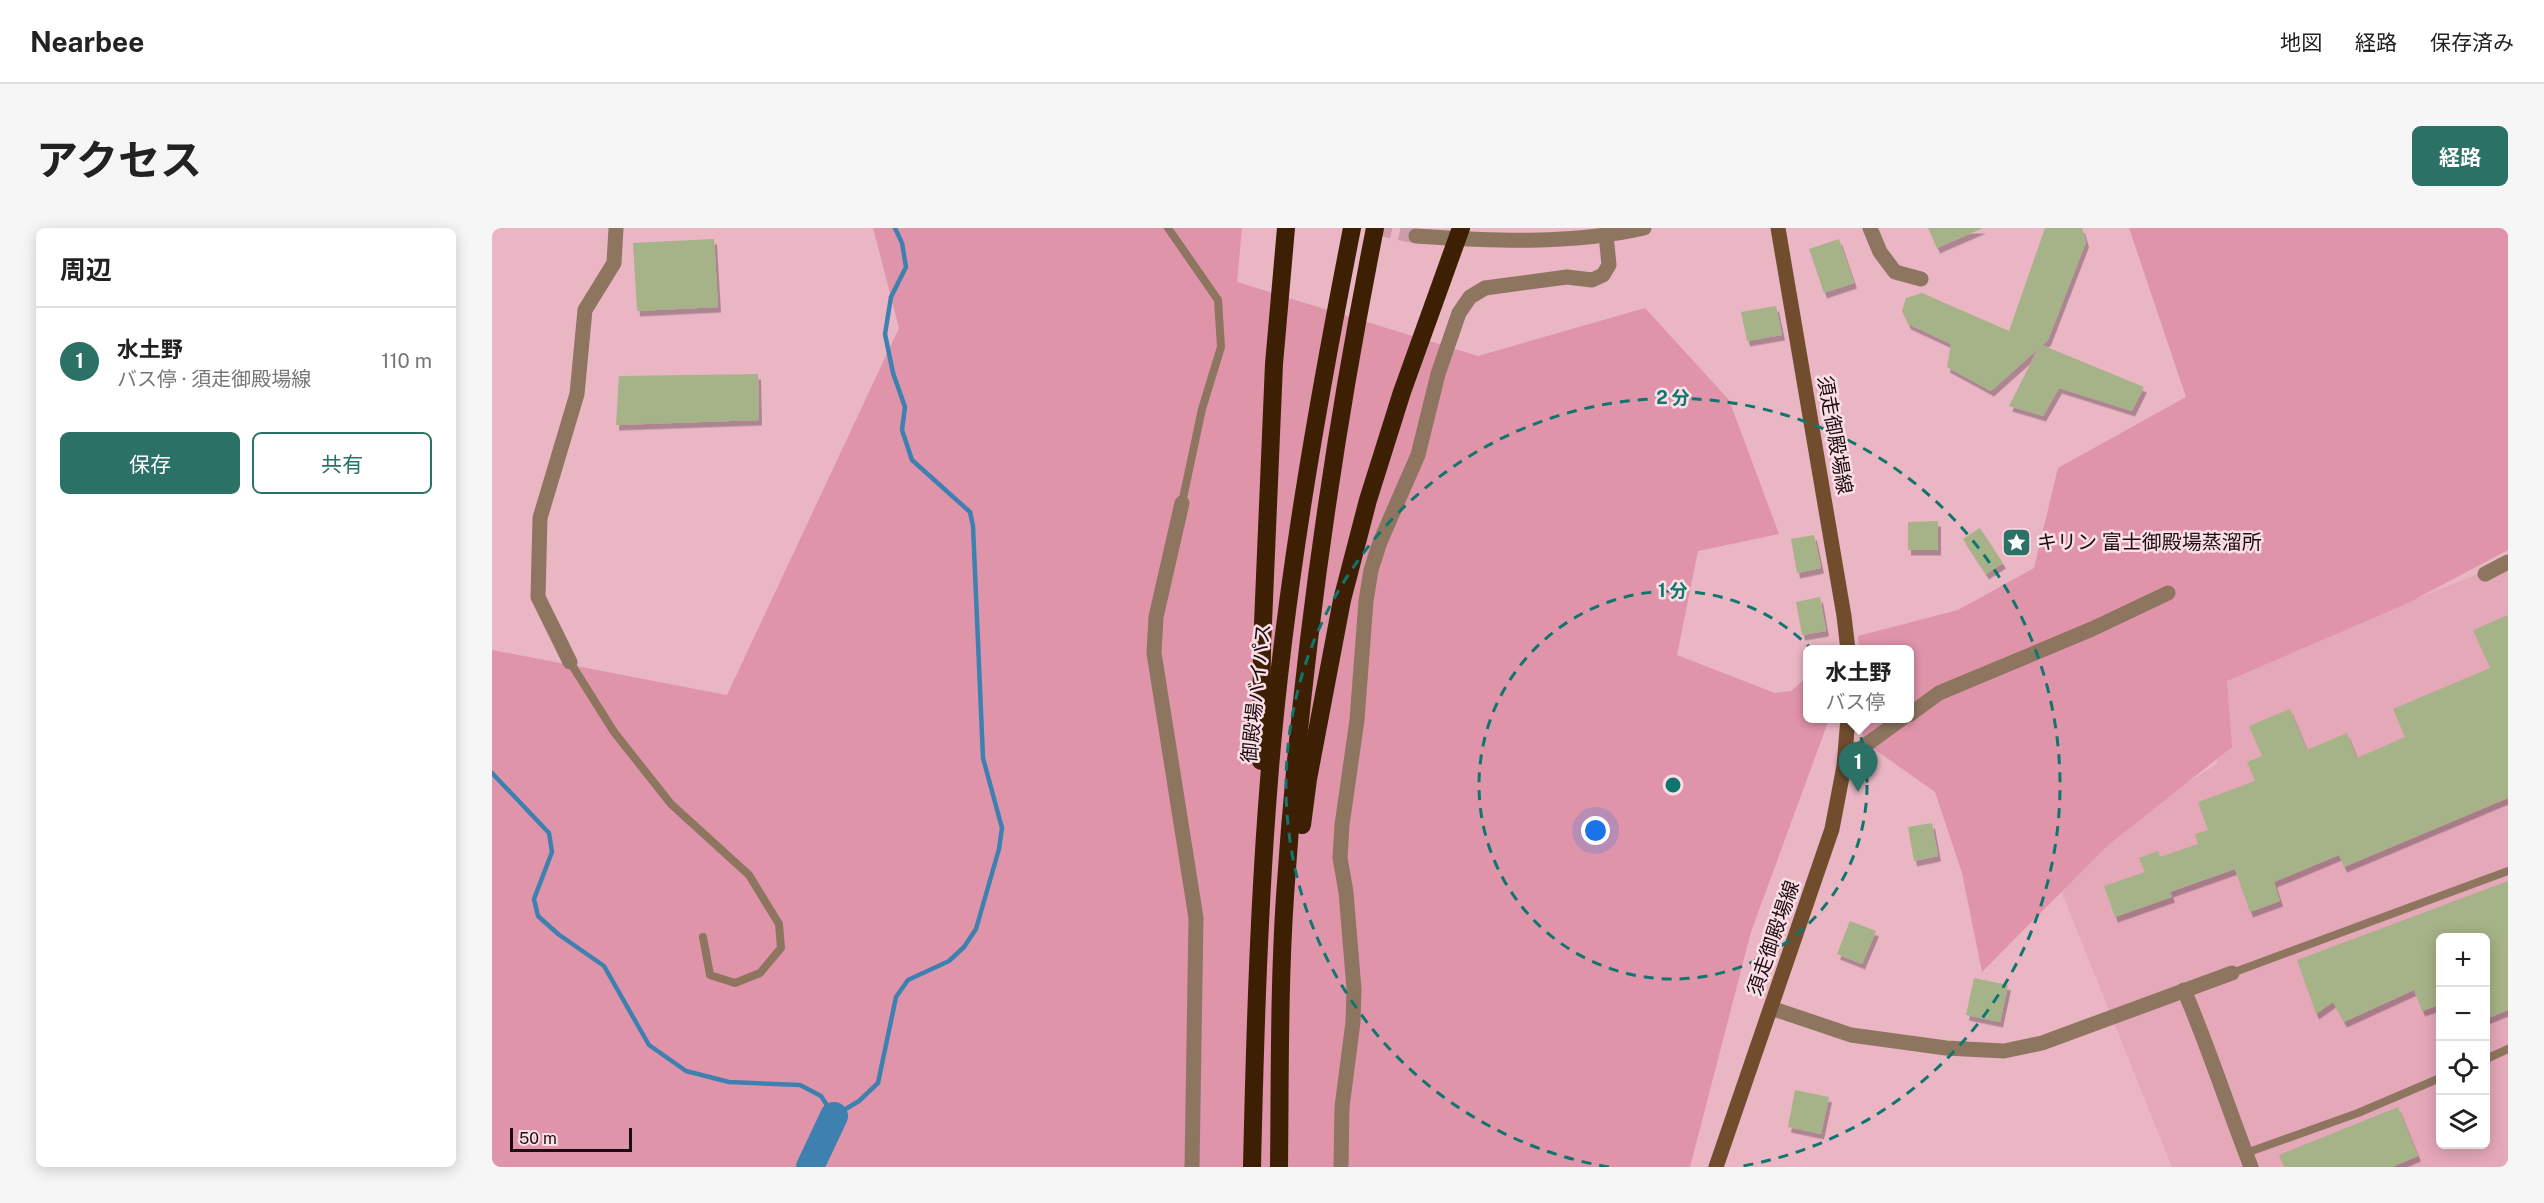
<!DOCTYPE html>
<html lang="ja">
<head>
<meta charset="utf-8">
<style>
	body { margin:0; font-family:"Public Sans","Noto Sans JP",sans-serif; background:#f6f6f6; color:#222 }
	.controls { position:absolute; right:18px; bottom:18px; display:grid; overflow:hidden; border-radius:9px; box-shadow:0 3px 15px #0003 }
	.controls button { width:54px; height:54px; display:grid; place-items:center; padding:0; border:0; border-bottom:2px solid #e0e0e0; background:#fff; color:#222; font:30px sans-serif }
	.scale { position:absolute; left:18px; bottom:15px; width:122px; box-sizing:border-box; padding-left:6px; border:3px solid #1d0c11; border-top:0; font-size:16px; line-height:21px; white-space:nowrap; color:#1d0c11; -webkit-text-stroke:4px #fadfe6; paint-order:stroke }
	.you { position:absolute; left:1104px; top:603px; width:21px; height:21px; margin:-15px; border:4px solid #fff; border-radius:50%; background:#1a73e8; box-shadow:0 0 0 9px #1a73e833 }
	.badge { display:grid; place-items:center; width:39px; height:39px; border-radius:50%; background:#2b7166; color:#fff; font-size:20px; font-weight:700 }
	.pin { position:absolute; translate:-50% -50px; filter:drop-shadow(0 2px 3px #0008) }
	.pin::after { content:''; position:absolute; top:32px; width:21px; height:18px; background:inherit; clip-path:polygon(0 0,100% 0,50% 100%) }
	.popup { position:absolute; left:1311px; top:417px; width:111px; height:78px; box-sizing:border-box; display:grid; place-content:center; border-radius:9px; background:#fff; filter:drop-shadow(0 2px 4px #0005); font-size:20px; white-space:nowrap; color:#767676 }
	.popup b { font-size:22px; color:#222 }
	.popup::after { content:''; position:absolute; left:50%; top:100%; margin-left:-12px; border:12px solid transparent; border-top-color:#fff }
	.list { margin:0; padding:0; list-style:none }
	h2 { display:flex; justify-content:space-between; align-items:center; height:78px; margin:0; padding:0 24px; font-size:26px }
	h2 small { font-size:20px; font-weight:400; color:#767676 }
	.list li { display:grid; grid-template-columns:39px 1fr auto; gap:18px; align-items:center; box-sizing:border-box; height:108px; padding:0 24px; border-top:2px solid #e0e0e0 }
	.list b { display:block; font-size:22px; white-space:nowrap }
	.list p { margin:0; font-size:20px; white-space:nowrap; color:#767676 }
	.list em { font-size:20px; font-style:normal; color:#767676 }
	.actions { display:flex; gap:12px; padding:18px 24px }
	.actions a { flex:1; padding:14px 0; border:2px solid #2b7166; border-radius:9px; text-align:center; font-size:21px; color:#2b7166 }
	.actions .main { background:#2b7166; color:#fff }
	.icon { flex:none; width:33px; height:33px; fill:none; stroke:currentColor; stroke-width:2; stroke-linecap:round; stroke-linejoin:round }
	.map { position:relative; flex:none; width:2016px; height:939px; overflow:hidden; border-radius:9px }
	header { display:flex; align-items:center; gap:36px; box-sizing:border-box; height:84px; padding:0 30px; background:#fff; border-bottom:2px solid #e0e0e0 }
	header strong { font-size:28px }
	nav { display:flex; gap:33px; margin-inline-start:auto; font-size:21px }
	.intro { display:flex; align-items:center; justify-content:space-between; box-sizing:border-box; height:144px; padding:0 36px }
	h1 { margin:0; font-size:42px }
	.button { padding:15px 27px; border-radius:9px; background:#2b7166; color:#fff; font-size:21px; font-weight:700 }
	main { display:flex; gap:36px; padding:0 36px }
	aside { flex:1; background:#fff; border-radius:9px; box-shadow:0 3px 15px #0003 }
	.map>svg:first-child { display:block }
</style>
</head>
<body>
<header>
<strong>Nearbee</strong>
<nav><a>地図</a><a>経路</a><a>保存済み</a></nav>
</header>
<div class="intro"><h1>アクセス</h1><a class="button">経路</a></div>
<main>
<aside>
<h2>周辺<small></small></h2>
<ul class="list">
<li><span class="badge">1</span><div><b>水土野</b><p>バス停 · 須走御殿場線</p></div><em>110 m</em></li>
</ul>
<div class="actions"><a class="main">保存</a><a>共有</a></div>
</aside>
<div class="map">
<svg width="2016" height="939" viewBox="0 0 2016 939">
	<defs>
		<filter id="shadow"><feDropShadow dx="3" dy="5.5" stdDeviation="0" flood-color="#0004"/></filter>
	</defs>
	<rect width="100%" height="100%" fill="#eab6c4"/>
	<path fill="#e4a8b8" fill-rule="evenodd" d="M2016 334V939H1680L1560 640 1725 536 1730 448ZM1948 710H1994V916H1948Z"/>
	<g fill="#df94aa">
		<path d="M381 0H750L745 54 986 128 1153 80 1237 172 1287 306 1206 323 1185 427 1283 465 1299 463 1315 449V490L1336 491V494L1259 704 1198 939H0V422L235 467 407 100Z"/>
		<path d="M1637 0H2016V322L1916 375 1735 453 1740 519 1615 618 1490 744 1470 645 1443 564 1371 513 1370 491 1417 490V422L1367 421 1366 408 1466 382 1542 340 1566 240 1694 169Z"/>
	</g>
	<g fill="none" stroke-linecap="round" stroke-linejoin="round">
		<path stroke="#3e81b0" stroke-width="4.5" d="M0 545 57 605 60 624 42 671 46 688 66 706 112 738 157 817 194 843 237 854 308 857 329 868 342 888 367 873 386 855 404 769 416 752 457 733 472 719 484 701 507 621 510 600 491 530 481 298 478 284 420 232 410 202 413 179 401 145 393 106 399 69 414 39 410 15 403 0"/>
		<path stroke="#3e81b0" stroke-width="28" d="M318 939 342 888"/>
	</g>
	<g fill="#a6b287" filter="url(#shadow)">
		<path d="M1436 0H1491L1445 20Z"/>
		<path d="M1553 0H1590L1594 14 1556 112 1550 117 1652 159 1640 183 1567 160 1551 188 1517 178 1546 121 1499 163 1455 139 1459 116 1416 96 1410 83 1414 70 1430 65 1517 103Z"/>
		<path d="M222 11 226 79 145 83 141 15Z"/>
		<path d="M1347 11 1362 55 1332 65 1317 21Z"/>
		<path d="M1284 78 1290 107 1255 113 1249 84Z"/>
		<path d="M266 146 267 192 124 197 127 148Z"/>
		<path d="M1446 293V322H1416V294Z"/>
		<path d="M1488 300 1511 335 1494 346 1471 311Z"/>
		<path d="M1322 307 1329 340 1305 345 1299 311Z"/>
		<path d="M1328 369 1334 403 1310 407 1304 374Z"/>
		<path d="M2016 387V570L1852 639 1847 627 1782 654 1788 673 1758 684 1743 641 1678 664 1680 669 1623 689 1612 658 1653 644 1647 630 1666 623 1668 629 1706 616 1703 606 1716 602 1706 574 1763 553 1755 534 1770 528 1757 498 1798 481 1815 522 1855 505 1865 530 1913 509 1901 481 1998 440 1981 402Z"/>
		<path d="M1440 595 1446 628 1422 633 1416 599Z"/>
		<path d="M2016 653V782L1994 791V710H1948V777L1930 783 1922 762 1852 794 1841 774 1824 786 1805 732Z"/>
		<path d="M1358 693 1384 703 1370 736 1345 726Z"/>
		<path d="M1482 750 1516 757 1508 794 1474 787Z"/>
		<path d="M1303 862 1337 869 1329 906 1296 899Z"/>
		<path d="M1906 879 1926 928 1900 939H1792L1787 927Z"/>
	</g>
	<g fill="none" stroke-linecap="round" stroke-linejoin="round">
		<path stroke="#cb9ca9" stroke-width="15" stroke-dasharray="15 8" stroke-linecap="butt" d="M885 0 924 8"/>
		<g stroke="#8e7560" stroke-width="8">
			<path d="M676 0 726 72 729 119 710 181 690 275"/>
			<path d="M78 434 122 504 179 576 257 647 287 696 289 720 268 745 243 755 218 747 211 709"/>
			<path d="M1740 745 2016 643"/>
			<path d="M1994 831 2016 821"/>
			<path d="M1754 925 1866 885 1948 850"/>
		</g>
		<g stroke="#8e7560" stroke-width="15">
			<path d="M1378 0 1388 24 1403 44 1429 51"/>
			<path d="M690 275 664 389 662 425 704 690 700 939"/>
			<path d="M1993 346 2016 334"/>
			<path d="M78 434 46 369 48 290 85 166 93 82 122 35 124 0"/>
			<path d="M1417 487 1447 465 1600 401 1676 365"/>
			<path d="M1353 532 1411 490"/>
			<path d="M1692 762C1717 820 1736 880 1759 939"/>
			<path d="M849 939 850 879 861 794 862 761 854 664 848 630 850 597 865 492 874 373 879 342 888 314 926 227 946 146 967 85 978 69 993 60 1075 49 1100 52 1111 47 1117 37 1114 7"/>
		</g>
		<g stroke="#8e7560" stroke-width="15">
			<path d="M924 8C1001 13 1077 17 1152 0"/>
			<path d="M1279 780 1359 807 1454 820 1512 823 1550 815 1740 745"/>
		</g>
		<g stroke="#714d2e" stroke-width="15">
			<path d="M1286 0 1352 388 1356 422"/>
			<path d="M1224 939 1340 601 1352 538 1356 490"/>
		</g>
		<g stroke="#3d2004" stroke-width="18">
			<path d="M769 533 770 419 782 136 794 0"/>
			<path d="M810 597 816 551 850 372 876 272 910 164 969 0"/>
			<path d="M760 939C763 806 767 673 778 540 793 359 825 178 860 0"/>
			<path d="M787 939C788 849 787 758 793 668 808 443 839 221 883 0"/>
		</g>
	</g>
	<g fill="none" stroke="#0f766e" stroke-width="3" stroke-dasharray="10 8">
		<circle cx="1181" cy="557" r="194"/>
		<path d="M1117 939A387 387 0 1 1 1245 939"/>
	</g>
	<defs>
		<symbol id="sight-square" viewBox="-11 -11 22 22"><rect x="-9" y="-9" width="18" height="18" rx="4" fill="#2b7166" stroke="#fadfe6"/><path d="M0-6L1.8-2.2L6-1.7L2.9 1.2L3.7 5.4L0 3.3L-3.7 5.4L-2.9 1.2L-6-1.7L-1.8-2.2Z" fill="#fff"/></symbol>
	</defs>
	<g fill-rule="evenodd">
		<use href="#sight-square" x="1508" y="298" width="33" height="33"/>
	</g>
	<g text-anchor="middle" stroke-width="5" stroke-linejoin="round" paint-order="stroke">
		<g font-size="20" fill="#1d0c11" stroke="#fadfe6">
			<text transform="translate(1343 207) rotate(80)" y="7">須走御殿場線</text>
			<text transform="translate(764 465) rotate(-84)" y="7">御殿場バイパス</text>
			<text transform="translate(1281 710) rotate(-71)" y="7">須走御殿場線</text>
		</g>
		<g font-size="20" fill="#1d0c11" stroke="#fadfe6" text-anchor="start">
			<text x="1545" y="321">キリン 富士御殿場蒸溜所</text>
		</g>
	</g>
	<circle cx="1181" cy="557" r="9" fill="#0f766e" stroke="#fadfe6" stroke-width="3"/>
	<g font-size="18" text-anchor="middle" font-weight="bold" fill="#0f766e" stroke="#fadfe6" stroke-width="5" stroke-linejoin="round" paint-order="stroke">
		<text x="1181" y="176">2 分</text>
		<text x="1181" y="369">1 分</text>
	</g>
</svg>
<div class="controls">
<button>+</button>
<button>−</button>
<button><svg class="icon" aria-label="locate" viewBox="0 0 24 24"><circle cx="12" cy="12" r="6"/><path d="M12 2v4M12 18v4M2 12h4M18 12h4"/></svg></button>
<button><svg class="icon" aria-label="layers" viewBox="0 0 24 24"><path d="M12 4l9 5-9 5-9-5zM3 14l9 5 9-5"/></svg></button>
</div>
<div class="scale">50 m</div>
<div class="you"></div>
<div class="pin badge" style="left:1366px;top:564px">1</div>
<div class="popup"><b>水土野</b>バス停</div>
</div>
</main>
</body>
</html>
